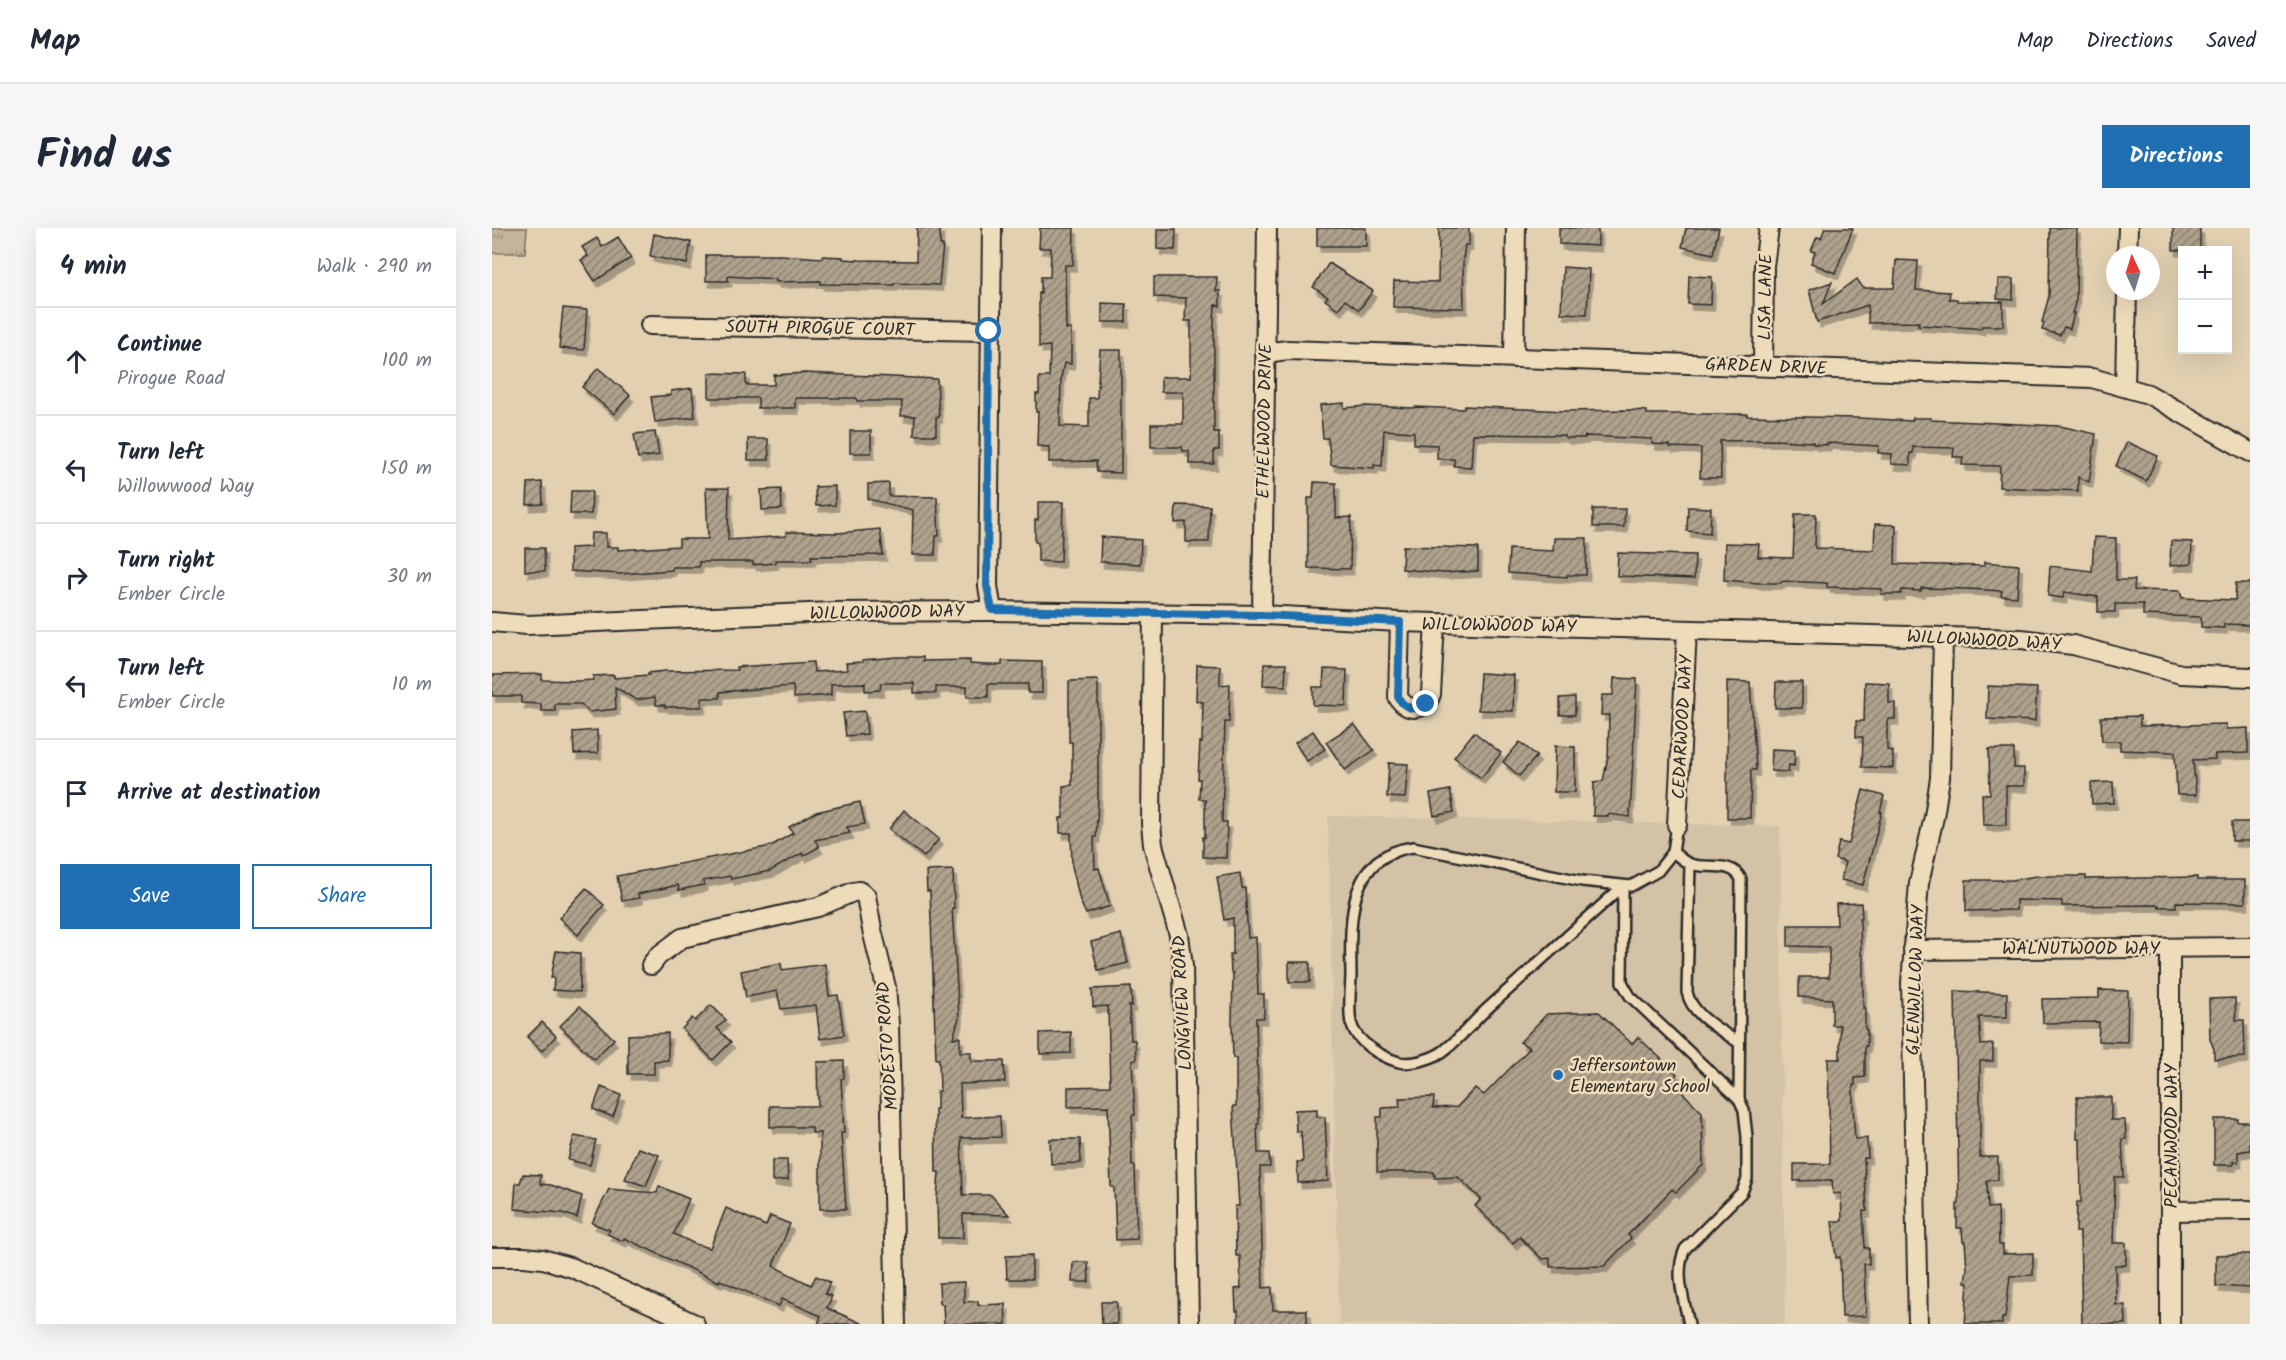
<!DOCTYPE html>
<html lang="en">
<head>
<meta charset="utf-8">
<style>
	body { margin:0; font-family:Kalam,sans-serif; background:#f6f6f7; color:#1f2937 }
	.controls { position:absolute; right:18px; top:18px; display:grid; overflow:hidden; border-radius:0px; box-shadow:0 6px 24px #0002 }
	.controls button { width:54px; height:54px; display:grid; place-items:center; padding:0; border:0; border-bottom:2px solid #e0e1e3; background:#fff; color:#1f2937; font:30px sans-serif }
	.compass { position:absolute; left:1614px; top:18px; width:54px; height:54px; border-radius:50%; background:#fff; box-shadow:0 6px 24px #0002; rotate:356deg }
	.stop { position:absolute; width:18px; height:18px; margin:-14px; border:4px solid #1f6fb2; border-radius:50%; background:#fff }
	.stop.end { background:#1f6fb2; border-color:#fff; box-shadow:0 2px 6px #0008 }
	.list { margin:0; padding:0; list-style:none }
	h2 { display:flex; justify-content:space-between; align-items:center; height:78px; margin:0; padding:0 24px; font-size:26px }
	h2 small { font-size:20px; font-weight:400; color:#747a83 }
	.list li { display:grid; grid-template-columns:39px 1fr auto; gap:18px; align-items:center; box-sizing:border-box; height:108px; padding:0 24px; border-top:2px solid #e0e1e3 }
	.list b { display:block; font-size:22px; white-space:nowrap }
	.list p { margin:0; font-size:20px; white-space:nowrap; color:#747a83 }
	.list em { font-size:20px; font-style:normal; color:#747a83 }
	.actions { display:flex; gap:12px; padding:18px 24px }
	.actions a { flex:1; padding:14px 0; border:2px solid #1f6fb2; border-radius:0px; text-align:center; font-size:21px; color:#1f6fb2 }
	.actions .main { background:#1f6fb2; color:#fff }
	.icon { flex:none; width:33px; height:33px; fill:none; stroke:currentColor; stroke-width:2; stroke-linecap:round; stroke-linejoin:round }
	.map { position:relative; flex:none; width:1758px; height:1096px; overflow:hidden; border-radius:0px }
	header { display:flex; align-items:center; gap:36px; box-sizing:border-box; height:84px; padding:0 30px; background:#fff; border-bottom:2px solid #e0e1e3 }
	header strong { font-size:28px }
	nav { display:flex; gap:33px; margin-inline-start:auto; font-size:21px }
	.intro { display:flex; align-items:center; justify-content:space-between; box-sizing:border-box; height:144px; padding:0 36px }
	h1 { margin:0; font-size:42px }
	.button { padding:15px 27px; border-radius:0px; background:#1f6fb2; color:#fff; font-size:21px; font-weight:700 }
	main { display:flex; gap:36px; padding:0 36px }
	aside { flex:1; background:#fff; border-radius:0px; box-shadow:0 6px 24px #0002 }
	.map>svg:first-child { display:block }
</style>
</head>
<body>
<header>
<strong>Map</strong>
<nav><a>Map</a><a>Directions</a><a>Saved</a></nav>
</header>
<div class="intro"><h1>Find us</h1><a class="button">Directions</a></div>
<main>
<aside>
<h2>4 min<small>Walk · 290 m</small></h2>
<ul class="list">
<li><svg class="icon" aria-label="ahead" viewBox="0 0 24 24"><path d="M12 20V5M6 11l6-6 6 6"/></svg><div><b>Continue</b><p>Pirogue Road</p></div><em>100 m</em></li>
<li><svg class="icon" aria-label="left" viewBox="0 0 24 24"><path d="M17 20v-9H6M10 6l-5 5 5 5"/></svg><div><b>Turn left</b><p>Willowwood Way</p></div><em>150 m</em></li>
<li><svg class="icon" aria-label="right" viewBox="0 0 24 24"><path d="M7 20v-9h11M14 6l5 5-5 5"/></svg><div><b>Turn right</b><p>Ember Circle</p></div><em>30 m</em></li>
<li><svg class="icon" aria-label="left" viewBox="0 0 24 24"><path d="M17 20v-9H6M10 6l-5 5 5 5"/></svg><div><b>Turn left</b><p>Ember Circle</p></div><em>10 m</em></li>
<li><svg class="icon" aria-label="arrive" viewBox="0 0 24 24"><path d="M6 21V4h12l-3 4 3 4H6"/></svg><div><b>Arrive at destination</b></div></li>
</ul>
<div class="actions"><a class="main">Save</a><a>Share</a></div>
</aside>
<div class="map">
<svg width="1758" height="1096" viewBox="0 0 1758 1096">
	<defs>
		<pattern id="park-tufts" width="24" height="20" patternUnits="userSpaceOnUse" patternTransform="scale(1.5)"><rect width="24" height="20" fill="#c4b59a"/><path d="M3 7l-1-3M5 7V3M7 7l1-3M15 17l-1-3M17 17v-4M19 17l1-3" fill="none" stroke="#9f937e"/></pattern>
		<pattern id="building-hatch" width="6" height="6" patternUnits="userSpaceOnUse" patternTransform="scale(1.5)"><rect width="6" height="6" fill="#afa28c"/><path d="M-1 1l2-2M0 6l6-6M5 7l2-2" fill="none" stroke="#8f8473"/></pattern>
		<filter id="shadow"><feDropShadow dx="3.5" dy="6" stdDeviation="0" flood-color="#0004"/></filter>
	</defs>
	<rect width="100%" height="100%" fill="#e2d0b1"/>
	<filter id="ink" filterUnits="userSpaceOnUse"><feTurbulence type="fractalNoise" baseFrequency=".0167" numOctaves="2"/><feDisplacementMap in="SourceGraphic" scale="12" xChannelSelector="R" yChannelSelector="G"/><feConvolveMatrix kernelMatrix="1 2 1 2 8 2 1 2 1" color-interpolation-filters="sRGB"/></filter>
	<g filter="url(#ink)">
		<path fill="#d3c2a6" d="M836 588 1288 598 1293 1096H847Z"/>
		<path fill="url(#park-tufts)" stroke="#787062" stroke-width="1.5" d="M0 0H35L33 25H0Z"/>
		<g fill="url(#building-hatch)" stroke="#2b2b2b" stroke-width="1.5" filter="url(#shadow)">
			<path d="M425 0H448V17H451L447 57 402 55V57L329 56V53L284 54V51L236 48V53H214V27H289L330 30V28L351 29V31L367 32 424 33Z"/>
			<path d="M548 0H582L581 37H573L574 101H579V136L572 135 569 150 568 198 597 199V170H605L608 122H629V245L605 244 604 233 557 234V219L545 218 546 184H544V166H547V149H557L558 118 547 119V65L549 66V49H558L559 20H547Z"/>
			<rect x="825" y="0" width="49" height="18"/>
			<path d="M947 0H977V17H973L971 32 972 80 901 79 902 53 946 54Z"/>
			<path d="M1067 0H1106V18L1067 16Z"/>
			<path d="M1194 0H1227L1221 26 1190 19Z"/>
			<path d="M1333 0H1361L1343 45 1319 35 1323 24 1319 23 1325 9 1329 10Z"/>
			<path d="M1558 0H1585L1584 72 1580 85H1582L1578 101 1572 99 1568 107 1550 102 1552 95 1550 94 1557 68Z"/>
			<rect x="1681" y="0" width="27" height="22"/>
			<path d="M665 1H684L683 22 665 21Z"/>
			<path d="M162 6 199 14 195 36 158 28Z"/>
			<path d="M126 9 139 30 103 53 89 32 96 28 90 19 105 10 110 19Z"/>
			<path d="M1404 32 1426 33 1424 62 1458 64 1457 71H1465V73L1511 74V98H1490L1489 101 1482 100 1426 97 1427 94 1376 95V77L1325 94 1317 62 1340 54 1331 76 1365 51 1371 60H1402Z"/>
			<path d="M837 35 881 63 867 82 853 72 846 81 833 72 836 69 821 59Z"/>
			<path d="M1071 39 1097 41 1095 86 1069 85Z"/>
			<path d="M1197 48 1220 49 1219 77 1196 76Z"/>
			<path d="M662 49H725L724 63H728V78L723 77 722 94V204H727V222H722V236H697V223H691L690 219H659V196H691V164H669V149H699V93H693L694 70 662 69Z"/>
			<path d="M1506 51H1521V72L1505 71Z"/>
			<path d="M610 75 634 76V94H610Z"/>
			<path d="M71 80 95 82 92 122 67 120Z"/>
			<path d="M106 140 138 167 122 186 90 159Z"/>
			<path d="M217 145 254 146V157H282V147L313 145 445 151 447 189H444V207H422L423 188H409L410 173H365L364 170H303V180H266V170H217Z"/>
			<path d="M200 160 203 189 163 194 159 169 179 167V163Z"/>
			<path d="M852 175V180L874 178 923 180V179L972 181 973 178 1072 183 1137 182 1155 183V186H1255V188L1367 190 1420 193 1421 190H1439V192L1568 198 1604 206 1597 254 1586 249V263L1507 259 1508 238 1470 237 1471 229H1461L1462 220 1421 219V225H1418V237L1399 236 1400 226 1386 225 1387 218 1335 215V217L1321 216V214L1283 212 1228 213 1229 250H1208L1209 220 1177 219V217L1160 216V211L1093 208V210H1074L1071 207 981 206 979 239 962 238V231H945V217L922 216V204L892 202 890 238 882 237V240L839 237 836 210H831L828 177Z"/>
			<rect x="358" y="203" width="21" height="22"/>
			<path d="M163 204 167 227 146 230 142 206Z"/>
			<path d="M256 211H276L277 232H256Z"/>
			<path d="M1635 214 1666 228 1654 253 1624 238Z"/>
			<path d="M50 254 51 276 35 277 36 255Z"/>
			<path d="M822 254 844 255V290L859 289 858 341 816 340V270H821Z"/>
			<path d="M397 255V268L445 269 447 308H444L443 327H420L421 282 376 271V256Z"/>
			<path d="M343 258V277L324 278 323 259Z"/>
			<path d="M214 260H237L236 312 294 308V304L346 305 388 301 391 327 319 328 320 332H283V335L261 337V334H207V339H180V342L129 346 78 343V320L98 319 99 305H114V319H126V322L187 318V311H216Z"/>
			<path d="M289 261 290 281 270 282 269 262Z"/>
			<path d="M79 263H100L99 286H78Z"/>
			<path d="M546 274H571L569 334 546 333V314H543V292H546Z"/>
			<path d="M684 277 718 278 717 314H694V294L683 295Z"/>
			<path d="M1196 279 1219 280 1218 305 1195 303Z"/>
			<path d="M1101 281H1133L1132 299H1101Z"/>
			<path d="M1303 286H1324L1323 320 1382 322 1383 296 1404 297 1403 336 1492 338V334L1527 337 1525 369 1509 368 1510 363 1475 361 1429 360V363L1410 362 1409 366H1389L1390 361 1335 359V355L1289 353V355H1267L1232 352 1233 315 1267 316 1266 329 1301 330Z"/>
			<path d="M609 309 649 312 648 336 608 334Z"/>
			<path d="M1602 309 1624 310V352H1643L1642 362 1688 363 1690 370 1743 372 1744 355H1758V397L1732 396V400L1709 399V389L1651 387V376H1623V384H1606V369L1572 364 1571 370 1556 368 1558 338 1600 343Z"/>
			<path d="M1062 310H1095L1094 347H1075V349L1016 345 1017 321 1061 323Z"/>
			<path d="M1679 313 1700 314 1699 336 1678 338Z"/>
			<path d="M911 318 986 320V343L952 345 910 341Z"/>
			<path d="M33 320H52L53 343H33Z"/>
			<path d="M1126 325 1203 327 1202 351 1125 348Z"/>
			<path d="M405 429H431V433L478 432V436L493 437H510V433L550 434V465H536V456H496V469H475V459H444V465H422V455H389L388 462 373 463V455L339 456V467L302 470 301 458 228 464V470H210V479H173V477H164L163 469 144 472 123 459 124 481 97 484 89 476H63V483H49V476L29 475V468H0V447L50 446V452L86 453 101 452V448L122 447V450L157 447 156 445 174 443 245 442 244 439 321 434 322 444 355 442 354 435 371 434 370 432Z"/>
			<path d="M772 436H794L793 458 771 457Z"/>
			<path d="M705 437 728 438V457L738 456 737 494H733L730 594H735L734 630 711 629V609H713V571H707L708 551H706L708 514 710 515 711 474 704 473Z"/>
			<path d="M832 441 855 442 854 478 821 477V459H831Z"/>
			<path d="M988 445 1022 447 1021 483 986 482Z"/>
			<path d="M1122 450 1145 451 1138 589 1116 586V588H1101L1102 554 1111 553 1116 529 1117 487H1109L1110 467H1121Z"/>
			<path d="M606 452V572L604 609H602L603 641 607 640 618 678 594 686 588 673 580 638 579 605H568V590H571V558L580 557V514H577V453Z"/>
			<path d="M1235 453 1258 454 1264 542H1259L1258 590H1235Z"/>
			<path d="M1284 454H1310V480H1283Z"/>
			<path d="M1373 454 1397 455V475H1403V491H1396L1395 493V522L1401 523V540L1370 539 1371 509H1364V493H1372Z"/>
			<path d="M1496 458 1545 460 1543 493 1495 491Z"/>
			<path d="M1083 469V487H1068V470Z"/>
			<path d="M373 483 375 506 354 508 351 485Z"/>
			<path d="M1648 488V498L1734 496V501L1756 500V525L1723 526V531L1701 532 1704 567H1685L1683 524 1628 522V513H1610L1609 489Z"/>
			<path d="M862 496 882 522 853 542 834 514Z"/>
			<path d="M105 502 106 525 82 526 81 504Z"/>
			<path d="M821 503 833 521 815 533 803 515Z"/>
			<path d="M982 504 1009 525 989 550 962 529Z"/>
			<path d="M1028 514 1045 528 1027 548 1011 534Z"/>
			<path d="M1063 518 1083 519V564H1062Z"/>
			<path d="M1280 521 1303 522 1302 538 1297 537 1296 544 1279 543Z"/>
			<path d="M1497 521H1522V540H1532V558H1514V597H1491L1490 566H1498Z"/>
			<path d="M897 535 916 536 913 570 895 569Z"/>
			<path d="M1621 554 1622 575 1600 576 1599 555Z"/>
			<path d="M958 562 962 584 942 588 938 566Z"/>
			<path d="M1371 562 1392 568 1388 584H1390L1371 657 1349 652 1353 634 1343 631 1347 614 1357 616Z"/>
			<path d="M368 574 373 596 355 599 358 605 323 612 327 619 311 628 310 625 278 643 239 651 238 648 211 653 212 657 187 662 186 657 146 666 147 670 130 673 125 648 279 618 301 605 297 599 324 584Z"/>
			<path d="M412 582 447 611 432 629 397 601Z"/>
			<rect x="1740" y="594" width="18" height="19"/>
			<path d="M461 642 462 680H460L467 790 461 810 468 809V824H479V833H512L513 854 468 856 469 890 508 888 509 909 469 910 471 967H499L517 987 471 986V1010H446L445 971 447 944H444L443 881H445V863H448L447 831H444L438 663H435L434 643Z"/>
			<path d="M748 645 750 660H753L756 710 764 709 766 766H772V790H764L767 896H765L766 925H777L778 939H768L771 1060 780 1059 781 1082H815V1096H746V1083H744L743 1061 749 1060 748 1028H744L743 978H747L741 878H744V830H741L740 794 741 745H739L738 726H741V690L732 692 725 649Z"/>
			<path d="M1545 648H1594V651L1705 649V652H1753V675L1684 674V679H1667V677L1570 678V673L1524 672V682L1474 683V652H1520Z"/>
			<path d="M94 660 112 677 86 707 67 690Z"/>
			<path d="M1369 675 1370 690H1368L1369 727H1371V780H1373V801L1375 802V818H1373V849L1363 850V857H1361V880L1363 911 1375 910 1376 930H1372L1375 983H1371L1373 1020H1377V1036H1372L1374 1088 1350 1089 1348 1029 1344 1030 1340 993H1350L1349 965 1341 966 1340 952 1302 953V936H1338L1336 831H1348V797H1340V771L1307 769V749H1337V719L1296 718V697H1345L1344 676Z"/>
			<path d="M629 706 636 735 606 742 599 714Z"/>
			<path d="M64 723 88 725V764L61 762 62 750H59Z"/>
			<rect x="797" y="734" width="21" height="20"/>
			<path d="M289 735 290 742 333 736 337 768 346 767 352 807 328 811 324 777 289 781 285 763 254 769 249 743Z"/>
			<path d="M639 759 640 778H637L639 812H643L644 832 640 833 643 887H640L641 904H639L640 938H643L645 1011 624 1012 622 959H619L616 878 576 879V859L618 858 616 778 601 779 600 761Z"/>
			<path d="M1607 762 1636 763 1635 814 1606 813 1607 794 1551 795 1550 771 1607 770Z"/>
			<path d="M1463 763 1515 765V789H1487L1489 817 1501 816V833H1488V929H1506V952H1495L1496 980 1506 979 1507 1017H1511V1026L1541 1025V1047L1518 1048 1513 1090H1510V1096H1473L1476 1055 1473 1054 1475 1040 1473 1014H1471L1470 1000H1465V976H1467Z"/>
			<path d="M1743 770 1744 792H1752L1753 829 1722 831V821L1718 811 1717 771Z"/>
			<path d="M219 777 234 792 225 800 239 814 221 832 190 801 200 790 203 793Z"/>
			<path d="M88 778 122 811 102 831 68 798Z"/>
			<path d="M1107 784 1140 816 1146 809 1185 846 1178 852 1210 884 1211 937 1184 964 1180 961 1136 1007 1139 1010 1112 1038 1058 1039V1030L1050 1031 1028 1009 1021 1015 983 978 989 971 966 949 943 950 942 944H885V889H890V880L908 879 907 870 942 869 941 880 965 879 983 860 992 867 1038 820 1028 814 1055 786Z"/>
			<path d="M50 794 64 808 50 823 35 809Z"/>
			<path d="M579 804V825L548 826V805Z"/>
			<path d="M176 805V832L162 833V846H136V807Z"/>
			<path d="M352 833V850L349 851 352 905H349L354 981H328V905H320V899H278V878H326L325 834Z"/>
			<path d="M109 859 129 867 121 889 101 881Z"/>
			<path d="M1585 869H1619V892H1633L1634 911H1630L1632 949H1623L1621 1015H1634V1037H1623L1624 1077H1633L1634 1096H1590L1588 1004H1584L1585 974H1589L1588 911H1585Z"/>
			<path d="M825 881V889H833L836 953 806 955 805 934H811L809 903H804L803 882Z"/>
			<path d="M1722 891H1746V894H1758V922L1746 924V934H1741V937H1722Z"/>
			<path d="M82 908 104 912 98 937 76 932Z"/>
			<path d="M558 911H588L589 935 559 936Z"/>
			<path d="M146 920 167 927 154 958 133 951Z"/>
			<path d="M280 932H295L296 952 280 953Z"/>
			<path d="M31 946 49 947 48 956 59 957 90 968 85 990 71 985 22 981 24 955H28Z"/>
			<path d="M167 958 197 971 182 1006 203 1016 218 1020 234 980 274 998 278 988 298 996 281 1038 319 1057 324 1048 338 1054 333 1066 340 1068 335 1080 371 1096H326L329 1088 290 1071 287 1078 228 1052 227 1054 132 1010 131 1013 115 1006 118 1002 100 995 117 961 165 965Z"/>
			<path d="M1747 1026H1758V1060L1724 1058V1027Z"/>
			<path d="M540 1027V1051H515L514 1028Z"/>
			<path d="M581 1034H596L597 1054H580Z"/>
			<path d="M472 1054V1074L486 1073V1077L513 1076 514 1096H452L451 1076H448L447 1055Z"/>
			<path d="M609 1074H625V1096H610Z"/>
		</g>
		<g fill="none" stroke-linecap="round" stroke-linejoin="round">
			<defs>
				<g id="lane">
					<path d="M1181 624C1186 628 1192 634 1198 636 1214 642 1240 632 1249 651L1247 871"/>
					<path d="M1198 636 1195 764C1200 788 1228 801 1247 815"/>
					<path d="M1131 658C1086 699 1041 739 996 780 982 793 969 809 954 821 944 830 920 837 907 834 889 829 864 814 859 795 856 780 859 760 859 745 858 692 855 628 921 619L1090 653 1139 658 1166 643 1181 624 1185 597"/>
					<path d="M1131 658 1130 754 1138 768 1247 871 1252 882 1255 909V951L1250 964 1193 1021C1182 1045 1192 1071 1197 1096"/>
				</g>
				<g id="street">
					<path d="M500 0 496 358 500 383"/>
					<path d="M1635 27 1636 0"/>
					<path d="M158 97 497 103"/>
					<path d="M773 125 796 122 1600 150 1656 166 1758 224"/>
					<path d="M1022 130 1024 0"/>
					<path d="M1271 138 1272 38 1277 0"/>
					<path d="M1633 159 1635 63"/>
					<path d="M661 386 659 596 661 617 687 707 691 738 697 1096"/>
					<path d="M770 387 775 0"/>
					<path d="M0 394 35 397 340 384 500 383 770 387 908 394 1529 411 1581 417 1689 446 1758 449"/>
					<path d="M908 394 906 469C915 485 933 483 939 466L943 395"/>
					<path d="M1185 597 1195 402"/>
					<path d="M1421 722 1758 719"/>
					<path d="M159 737 166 728 190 710 326 679 361 664 367 663 374 668 380 702 394 759 397 796 404 1096"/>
					<path d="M1679 983 1758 982"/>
					<path d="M0 1029H32L51 1031 81 1040 203 1096"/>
					<path d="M1426 1096 1419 755 1427 655 1442 589 1448 550 1451 409"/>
					<path d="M1678 1096V720"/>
				</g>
			</defs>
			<use href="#lane" stroke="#2b2b2b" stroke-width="14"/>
			<use href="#street" stroke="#2b2b2b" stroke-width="22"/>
			<use href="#lane" stroke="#eedbb9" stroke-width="9"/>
			<use href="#street" stroke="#eedbb9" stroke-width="18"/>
		</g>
	</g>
	<g fill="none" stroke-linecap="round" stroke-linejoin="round" filter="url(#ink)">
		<path stroke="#1f6fb2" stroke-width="8" d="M497 103 495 358 500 382 770 387 908 394 906 469C912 481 923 483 934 476"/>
	</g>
	<circle fill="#1f6fb2" stroke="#eedbb9" stroke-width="2" cx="1066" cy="847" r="6"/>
	<g text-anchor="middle" stroke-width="5" stroke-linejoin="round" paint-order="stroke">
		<g font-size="18" fill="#2b2b2b" stroke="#eedbb9">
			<text transform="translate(1273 69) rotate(-89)" y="6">LISA LANE</text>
			<text transform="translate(328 100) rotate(1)" y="6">SOUTH PIROGUE COURT</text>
			<text transform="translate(1274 138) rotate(2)" y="6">GARDEN DRIVE</text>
			<text transform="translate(772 193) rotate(-89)" y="6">ETHELWOOD DRIVE</text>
			<text transform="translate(395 384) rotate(-1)" y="6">WILLOWWOOD WAY</text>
			<text transform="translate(1007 397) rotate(1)" y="6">WILLOWWOOD WAY</text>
			<text transform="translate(1492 412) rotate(3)" y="6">WILLOWWOOD WAY</text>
			<text transform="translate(1190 499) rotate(-87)" y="6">CEDARWOOD WAY</text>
			<text x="1589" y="726">WALNUTWOOD WAY</text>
			<text transform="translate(1423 752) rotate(-88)" y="6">GLENWILLOW WAY</text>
			<text transform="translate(690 775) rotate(-93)" y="6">LONGVIEW ROAD</text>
			<text transform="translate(395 818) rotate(-94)" y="6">MODESTO ROAD</text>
			<text transform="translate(1679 908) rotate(-90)" y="6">PECANWOOD WAY</text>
		</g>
		<g font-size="18" fill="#2b2b2b" stroke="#eedbb9" text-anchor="start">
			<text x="1078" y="843">Jeffersontown<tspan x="1078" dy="21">Elementary School</tspan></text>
		</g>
	</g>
</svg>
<div class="controls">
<button>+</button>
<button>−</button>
</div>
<svg class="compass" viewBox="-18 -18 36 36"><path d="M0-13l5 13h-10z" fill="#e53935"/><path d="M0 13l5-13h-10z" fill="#747a83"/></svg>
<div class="stop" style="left:497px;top:103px"></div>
<div class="stop end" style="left:934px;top:476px"></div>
</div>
</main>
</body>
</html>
